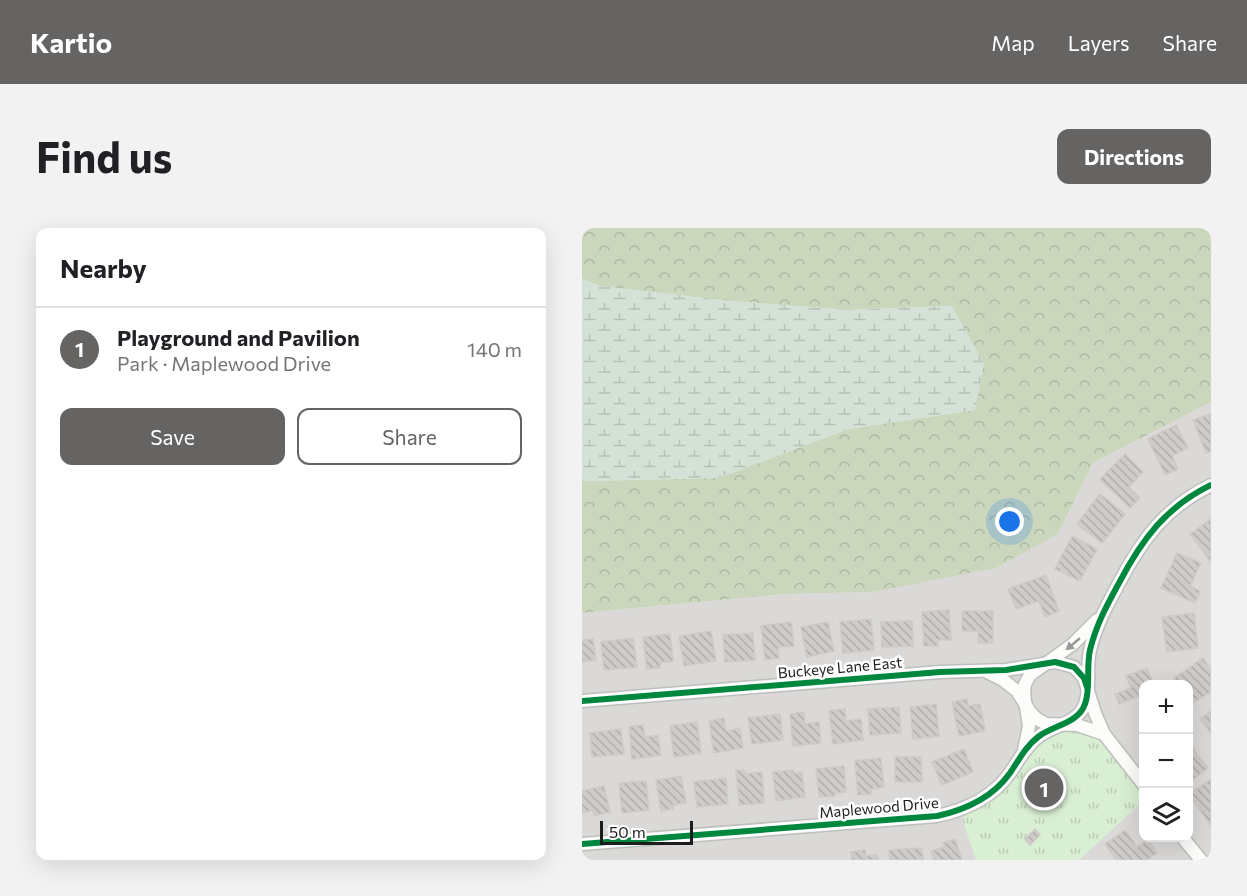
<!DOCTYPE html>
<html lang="en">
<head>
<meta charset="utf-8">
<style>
	body { margin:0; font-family:Commissioner,sans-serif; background:#f2f2f2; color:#202124 }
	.controls { position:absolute; right:18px; bottom:18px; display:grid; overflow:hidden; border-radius:12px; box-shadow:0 6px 24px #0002 }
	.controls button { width:54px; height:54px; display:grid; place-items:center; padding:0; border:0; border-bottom:2px solid #e0e0e0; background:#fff; color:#202124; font:30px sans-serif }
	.scale { position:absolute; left:18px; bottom:15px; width:93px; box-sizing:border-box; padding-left:6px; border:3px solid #1d1d1d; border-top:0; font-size:16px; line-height:21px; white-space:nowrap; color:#1d1d1d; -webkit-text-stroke:4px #fff; paint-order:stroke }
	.you { position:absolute; left:428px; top:294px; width:21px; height:21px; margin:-15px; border:4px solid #fff; border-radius:50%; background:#1a73e8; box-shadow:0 0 0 9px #1a73e833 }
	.badge { display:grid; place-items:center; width:39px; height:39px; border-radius:50%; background:#656463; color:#fff; font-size:20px; font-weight:700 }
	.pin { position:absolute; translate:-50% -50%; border:3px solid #fff; box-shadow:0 2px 6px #0006 }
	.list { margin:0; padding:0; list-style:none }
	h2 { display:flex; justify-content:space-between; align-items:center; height:78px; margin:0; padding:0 24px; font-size:26px }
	h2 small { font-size:20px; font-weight:400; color:#757577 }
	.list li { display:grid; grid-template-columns:39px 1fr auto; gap:18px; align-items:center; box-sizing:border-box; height:84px; padding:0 24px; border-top:2px solid #e0e0e0 }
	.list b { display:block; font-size:22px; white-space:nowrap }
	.list p { margin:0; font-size:20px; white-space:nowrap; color:#757577 }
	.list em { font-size:20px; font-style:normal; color:#757577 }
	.actions { display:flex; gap:12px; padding:18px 24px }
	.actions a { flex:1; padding:14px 0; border:2px solid #656463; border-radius:12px; text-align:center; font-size:21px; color:#656463 }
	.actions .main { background:#656463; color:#fff }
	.icon { flex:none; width:33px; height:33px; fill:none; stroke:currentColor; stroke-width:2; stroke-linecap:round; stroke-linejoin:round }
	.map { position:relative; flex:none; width:629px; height:632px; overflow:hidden; border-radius:12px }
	header { display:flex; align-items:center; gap:36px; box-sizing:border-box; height:84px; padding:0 30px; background:#656463; color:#fff }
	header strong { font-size:28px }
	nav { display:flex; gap:33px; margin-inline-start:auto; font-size:21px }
	.intro { display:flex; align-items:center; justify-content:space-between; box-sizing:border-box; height:144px; padding:0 36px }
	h1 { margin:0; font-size:42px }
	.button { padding:15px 27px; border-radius:12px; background:#656463; color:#fff; font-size:21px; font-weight:700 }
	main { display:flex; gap:36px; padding:0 36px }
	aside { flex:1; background:#fff; border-radius:12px; box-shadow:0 6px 24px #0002 }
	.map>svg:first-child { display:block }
</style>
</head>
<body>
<header>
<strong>Kartio</strong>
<nav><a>Map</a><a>Layers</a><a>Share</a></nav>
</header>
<div class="intro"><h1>Find us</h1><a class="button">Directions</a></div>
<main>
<aside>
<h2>Nearby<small></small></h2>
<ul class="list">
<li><span class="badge">1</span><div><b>Playground and Pavilion</b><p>Park · Maplewood Drive</p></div><em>140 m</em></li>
</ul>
<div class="actions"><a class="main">Save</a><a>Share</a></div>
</aside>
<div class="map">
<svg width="629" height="632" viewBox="0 0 629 632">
	<defs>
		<pattern id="forest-crowns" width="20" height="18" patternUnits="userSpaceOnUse" patternTransform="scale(1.5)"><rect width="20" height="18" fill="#cbd7bd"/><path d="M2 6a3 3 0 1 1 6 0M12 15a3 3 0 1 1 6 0" fill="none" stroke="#aeb8a2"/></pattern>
		<pattern id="wetland-marsh" width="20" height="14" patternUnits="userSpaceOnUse" patternTransform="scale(1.5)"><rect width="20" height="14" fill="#d4e1d7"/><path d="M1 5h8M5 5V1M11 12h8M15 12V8" fill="none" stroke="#b6c1b8"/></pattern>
		<pattern id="park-tufts" width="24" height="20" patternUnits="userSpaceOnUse" patternTransform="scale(1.5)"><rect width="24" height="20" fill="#d8efd3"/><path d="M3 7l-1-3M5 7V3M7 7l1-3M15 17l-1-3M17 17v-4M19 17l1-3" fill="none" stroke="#b9ccb5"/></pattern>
		<pattern id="building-back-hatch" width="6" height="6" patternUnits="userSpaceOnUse" patternTransform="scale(1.5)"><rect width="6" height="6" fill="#cecbc9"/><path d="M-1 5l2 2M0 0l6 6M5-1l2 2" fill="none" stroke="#b0aeac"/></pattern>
	</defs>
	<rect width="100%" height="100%" fill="#ebe9e6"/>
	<path fill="#dad9d7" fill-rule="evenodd" d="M629 174V632H0V385L203 366 291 364 476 306 511 235ZM562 457H606V610H562Z"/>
	<path fill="url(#forest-crowns)" d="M0 0H629V174L511 235 476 306 414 340 291 364 203 366 0 385V253L136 250 266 201 393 182 370 78 267 82 148 73 18 58 0 51Z"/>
	<path fill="url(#wetland-marsh)" d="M0 51 18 58 148 73 267 82 370 78 402 136 393 182 266 201 136 250 0 253Z"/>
	<path fill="url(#park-tufts)" d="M483 502C495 501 509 507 519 514L561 568V573L497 632H394L380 590C393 580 409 574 422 562 448 537 444 513 483 502Z"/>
	<g fill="url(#building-back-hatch)" stroke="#cecac7" stroke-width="1.5">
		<path d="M629 186V223L624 225 611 192Z"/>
		<path d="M594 197 606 220 590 228 596 241 583 247 566 211Z"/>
		<path d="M543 226 561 244 547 259 558 270 548 280 518 251Z"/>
		<path d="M518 266 543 286 520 315 495 296Z"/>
		<path d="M629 291V334L608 306Z"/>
		<path d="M490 308 515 321 498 353 473 341Z"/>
		<path d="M595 325 619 335 608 358 618 363 613 375 579 360Z"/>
		<path d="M464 347 477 383 463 389 457 373 434 381 426 361Z"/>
		<path d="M367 382 369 412H356V418H342L340 384Z"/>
		<path d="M380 383H411V415H396V403H380Z"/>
		<path d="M612 385 616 420 585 424 580 389Z"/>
		<path d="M289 391 292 422 261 425 258 394Z"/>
		<path d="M330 393 331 418 300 419 299 394Z"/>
		<path d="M209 394 212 418 196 419 197 430 183 432 179 398Z"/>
		<path d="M246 394 252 423 225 429 219 399Z"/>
		<path d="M129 403 134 433 102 438 97 408Z"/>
		<path d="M171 405 173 432 143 434 141 407Z"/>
		<path d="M88 406 91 433 78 435V440L65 441 61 409Z"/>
		<path d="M51 410 55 439 22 442 19 414Z"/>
		<path d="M11 411 14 432 0 434V412Z"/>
		<path d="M621 430 629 442V464L609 476 606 472V457H596L592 450Z"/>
		<path d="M565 440 572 457H562V466L537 476 533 466 549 460 544 448Z"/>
		<path d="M385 471 386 478 398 476 403 503 377 508 370 474Z"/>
		<path d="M354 476 357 508 331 511 328 479Z"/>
		<path d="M317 479 319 505 288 507 286 481Z"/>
		<path d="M263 481 264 493 279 491 281 512 251 516 247 483Z"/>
		<path d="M629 483V505L618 491Z"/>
		<path d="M222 484 223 496 237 494 239 515 211 518 208 486Z"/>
		<path d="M198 486 201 512 170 516 166 490Z"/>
		<path d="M142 490 144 503 158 500 161 520 132 525 127 493Z"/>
		<path d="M115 494 119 525 92 529 88 498Z"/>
		<path d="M61 497 63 509 76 507 79 527 50 531 47 499Z"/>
		<path d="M39 501 42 526 10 529 8 505Z"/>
		<path d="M606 514 626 540 606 555Z"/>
		<path d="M382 521 391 544 360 557 350 534Z"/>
		<path d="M313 529H339L340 554H313Z"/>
		<path d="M299 530 302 559 289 561V566L276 567 273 533Z"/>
		<path d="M262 538 264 564 253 565V568L237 569 234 541Z"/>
		<path d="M154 542H162L163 546 180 544 182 575 157 577Z"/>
		<path d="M211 542 212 545 220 544 223 569 194 573 191 544Z"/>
		<path d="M99 548 104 575 91 577V581L79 583 74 552Z"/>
		<path d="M144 550 146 576 115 579 112 554Z"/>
		<path d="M629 551V598L607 566Z"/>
		<path d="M64 553 67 582 40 585 37 555Z"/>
		<path d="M22 558 28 584 12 588 11 582 0 585V563Z"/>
		<path d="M453 601 458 607 448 617 443 611Z"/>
		<path d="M543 602 555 619 566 612 575 625 565 632H534L523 616Z"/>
		<path d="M373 611 380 632H352L349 623 363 619 361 615Z"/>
		<path d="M340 620 341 632H308L307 622Z"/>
		<path d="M283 622 284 628 295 627 296 632H270L269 624Z"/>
	</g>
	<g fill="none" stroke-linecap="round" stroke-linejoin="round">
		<defs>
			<g id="minor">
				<path d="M405 444 421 452 435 463 448 484 455 491 464 496 495 497 522 506"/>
				<path d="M0 473 358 444 424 442 473 434 492 439 502 450 513 485 522 506 562 557"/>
				<path d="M442 522 447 498 442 466 443 456 448 447 491 416 515 392"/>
				<path d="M601 610 619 632"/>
				<path d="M0 616 355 588C383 582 411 569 428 545 437 532 443 519 456 509 471 497 496 496 503 476 509 460 504 439 508 422 514 397 525 377 537 355 560 311 584 279 629 257"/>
			</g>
		</defs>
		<use href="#minor" stroke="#bebebc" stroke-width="15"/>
		<use href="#minor" stroke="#fcfcfb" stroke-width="12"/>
		<defs>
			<g id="cycleway">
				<path d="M0 473 358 444 424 442 473 434 492 439 502 450 505 459"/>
				<path d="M0 616 355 588C383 582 411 569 428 545 437 532 443 519 456 509 471 497 496 496 503 476 509 460 504 439 508 422 514 397 525 377 537 355 560 311 584 279 629 257"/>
			</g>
		</defs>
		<use href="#cycleway" stroke="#fff" stroke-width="10"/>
		<use href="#cycleway" stroke="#00873e" stroke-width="6"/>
	</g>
	<defs><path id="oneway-solid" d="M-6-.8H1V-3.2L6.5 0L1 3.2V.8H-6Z" transform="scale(1.5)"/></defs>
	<use fill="#989897" href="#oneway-solid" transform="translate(491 416) rotate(140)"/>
	<g text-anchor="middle" stroke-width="5" stroke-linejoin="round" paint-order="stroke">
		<g font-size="15" fill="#1d1d1d" stroke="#fff">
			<text transform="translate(258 440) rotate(-5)" y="5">Buckeye Lane East</text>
			<text transform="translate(297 580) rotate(-5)" y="5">Maplewood Drive</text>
		</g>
	</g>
</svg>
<div class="controls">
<button>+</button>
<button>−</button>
<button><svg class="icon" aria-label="layers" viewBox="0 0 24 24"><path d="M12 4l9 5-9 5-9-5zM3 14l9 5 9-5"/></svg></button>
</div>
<div class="scale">50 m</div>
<div class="you"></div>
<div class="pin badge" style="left:462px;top:560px">1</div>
</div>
</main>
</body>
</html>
